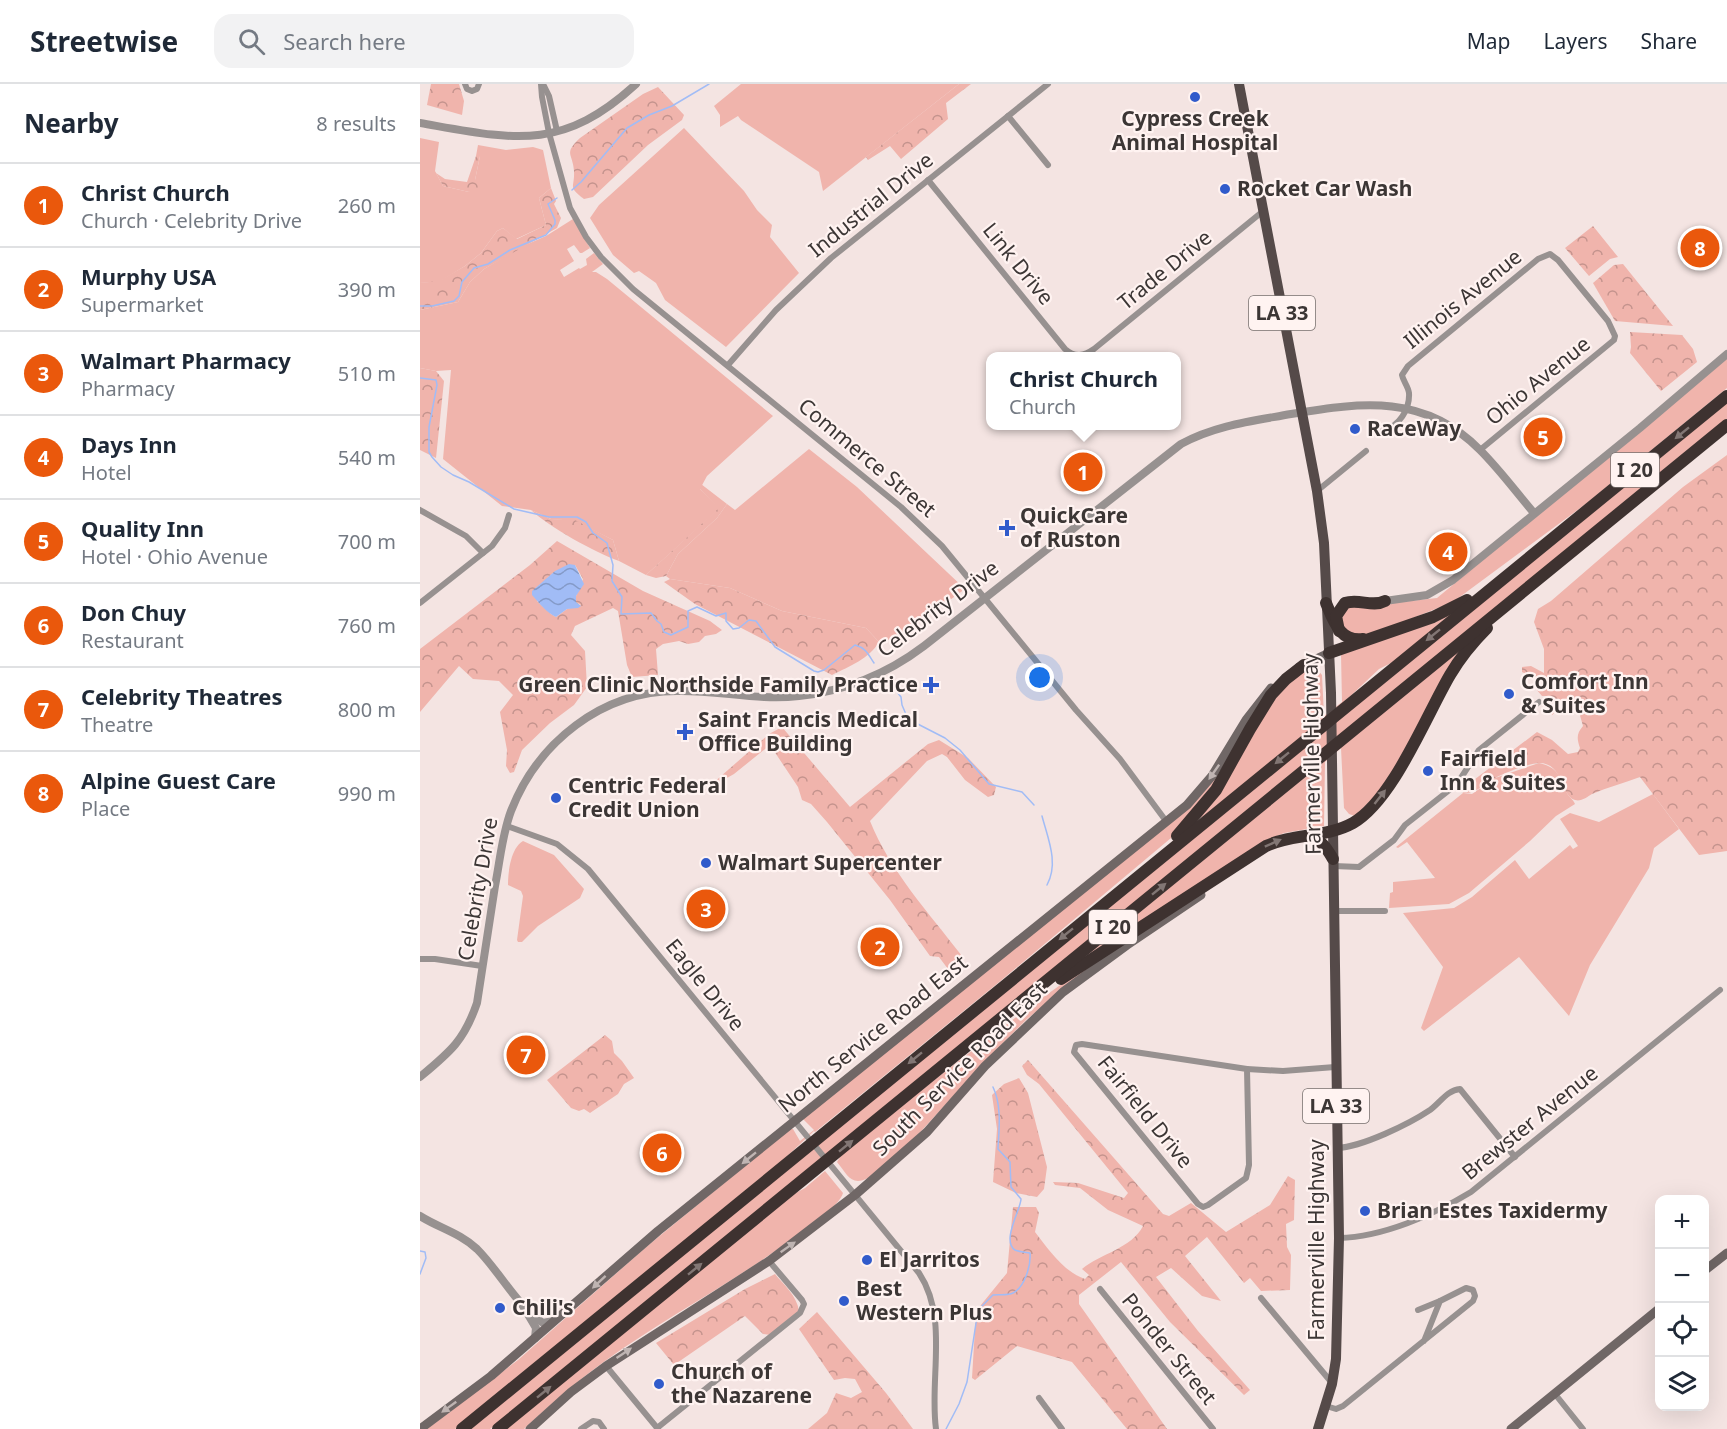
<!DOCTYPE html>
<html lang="en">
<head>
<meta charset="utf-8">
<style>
	body { margin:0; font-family:"Noto Sans",sans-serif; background:#f2f2f3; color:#1f2937 }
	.controls { position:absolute; right:18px; bottom:18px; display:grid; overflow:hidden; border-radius:12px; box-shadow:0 6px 24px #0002 }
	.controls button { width:54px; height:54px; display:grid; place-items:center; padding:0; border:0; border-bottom:2px solid #e0e1e3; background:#fff; color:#1f2937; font:30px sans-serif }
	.you { position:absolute; left:620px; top:594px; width:21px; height:21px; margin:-15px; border:4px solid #fff; border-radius:50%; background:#1a73e8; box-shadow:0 0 0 9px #1a73e833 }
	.badge { display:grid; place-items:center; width:39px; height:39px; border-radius:50%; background:#ea580c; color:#fff; font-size:20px; font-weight:700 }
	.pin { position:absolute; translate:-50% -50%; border:3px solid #fff; box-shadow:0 2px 6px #0006 }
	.popup { position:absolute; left:566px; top:268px; width:195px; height:78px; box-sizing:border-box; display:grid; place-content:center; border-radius:12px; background:#fff; filter:drop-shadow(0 2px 4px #0005); font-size:20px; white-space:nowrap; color:#747a83 }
	.popup b { font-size:22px; color:#1f2937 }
	.popup::after { content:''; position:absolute; left:50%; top:100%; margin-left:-12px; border:12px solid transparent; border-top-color:#fff }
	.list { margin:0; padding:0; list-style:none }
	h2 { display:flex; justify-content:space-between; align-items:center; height:78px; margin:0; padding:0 24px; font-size:26px }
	h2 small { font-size:20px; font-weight:400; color:#747a83 }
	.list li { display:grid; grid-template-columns:39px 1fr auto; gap:18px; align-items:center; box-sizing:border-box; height:84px; padding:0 24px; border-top:2px solid #e0e1e3 }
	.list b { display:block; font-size:22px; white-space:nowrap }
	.list p { margin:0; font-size:20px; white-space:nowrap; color:#747a83 }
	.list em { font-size:20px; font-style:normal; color:#747a83 }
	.icon { flex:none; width:33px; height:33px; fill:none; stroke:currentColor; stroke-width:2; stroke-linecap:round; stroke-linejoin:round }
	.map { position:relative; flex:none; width:1307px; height:1345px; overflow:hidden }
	header { display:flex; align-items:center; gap:36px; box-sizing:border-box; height:84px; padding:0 30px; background:#fff; border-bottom:2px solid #e0e1e3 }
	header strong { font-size:28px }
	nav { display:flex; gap:33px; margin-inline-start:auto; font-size:21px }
	.search { width:420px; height:54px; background:#f2f2f3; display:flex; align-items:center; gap:15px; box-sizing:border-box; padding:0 21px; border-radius:18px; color:#747a83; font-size:22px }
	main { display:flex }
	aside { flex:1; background:#fff }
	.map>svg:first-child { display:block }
</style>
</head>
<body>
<header>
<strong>Streetwise</strong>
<div class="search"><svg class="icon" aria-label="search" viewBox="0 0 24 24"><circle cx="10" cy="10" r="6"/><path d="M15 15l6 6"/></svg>Search here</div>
<nav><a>Map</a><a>Layers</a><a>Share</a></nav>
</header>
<main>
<aside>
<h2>Nearby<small>8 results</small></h2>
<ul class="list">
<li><span class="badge">1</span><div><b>Christ Church</b><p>Church · Celebrity Drive</p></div><em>260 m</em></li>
<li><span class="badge">2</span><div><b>Murphy USA</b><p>Supermarket</p></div><em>390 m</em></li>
<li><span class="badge">3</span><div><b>Walmart Pharmacy</b><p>Pharmacy</p></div><em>510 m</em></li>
<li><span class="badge">4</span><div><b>Days Inn</b><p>Hotel</p></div><em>540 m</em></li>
<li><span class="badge">5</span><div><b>Quality Inn</b><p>Hotel · Ohio Avenue</p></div><em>700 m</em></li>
<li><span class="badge">6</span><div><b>Don Chuy</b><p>Restaurant</p></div><em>760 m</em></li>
<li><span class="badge">7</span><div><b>Celebrity Theatres</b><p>Theatre</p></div><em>800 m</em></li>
<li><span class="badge">8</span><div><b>Alpine Guest Care</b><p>Place</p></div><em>990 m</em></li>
</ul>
</aside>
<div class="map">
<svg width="1307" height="1345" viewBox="0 0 1307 1345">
	<defs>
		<pattern id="forest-crowns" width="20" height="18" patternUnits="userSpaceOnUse" patternTransform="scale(1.5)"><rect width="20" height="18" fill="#f0b4ac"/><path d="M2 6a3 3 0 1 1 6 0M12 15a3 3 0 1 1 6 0" fill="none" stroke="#c4938d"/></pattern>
		<pattern id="water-waves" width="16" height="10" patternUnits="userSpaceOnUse" patternTransform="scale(1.5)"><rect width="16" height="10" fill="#a1bcf6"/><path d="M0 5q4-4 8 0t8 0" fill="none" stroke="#849ac8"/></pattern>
	</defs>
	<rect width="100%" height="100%" fill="#f4e4e2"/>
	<g fill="#f0b4ac">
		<path d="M321 0H539L403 107 399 88 321 36 318 32 300 43V31L294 22Z"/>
		<path d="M264 44 324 107 337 126 352 141 350 153 379 189 306 263 245 216 236 199 219 187 214 189 193 171 170 134 179 121Z"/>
		<path d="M0 54 19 58 15 87 23 102 49 108 55 96 60 72H56L58 61 86 66 113 63 123 66 131 104 119 114 126 141 96 155 83 144 77 147 61 169 45 182 19 198 0 199Z"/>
		<path d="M153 135 170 164 162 169H160L154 161 147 165 154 177 140 186 144 193 159 184 160 185 167 181 166 175 174 169 183 180 172 188H176L187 195 353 332 287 392 280 405 300 424 226 491 199 477 193 456 155 437 131 435 111 426 82 422 23 375 31 286 16 287 0 284V226L38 218 50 198 64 185 101 163 126 152Z"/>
		<path d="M1307 274V304L1167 419 1033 518 950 551H928L918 534 925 522 962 524 973 519 1017 514Z"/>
		<path d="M1307 317V335L1282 356 70 1345H49Z"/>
		<path d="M389 365 437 403 545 505 479 553 459 558 446 544 362 527 310 504 250 495 246 492 258 470 297 434 307 420 315 426Z"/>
		<path d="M1032 530 973 578 959 585 923 619 782 734 781 733 860 606 888 584H896L902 591 904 632 922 618 921 570Z"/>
		<path d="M1048 558 964 703 935 732 929 730 924 724 921 664 905 678 904 742 864 749 842 758 778 801 666 872Z"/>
		<path d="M1119 679C1140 684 1138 692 1147 709 1149 713 1153 715 1155 720L1136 732 1110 757 1049 809 1029 820 969 824 970 809 973 808V798L1015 794 987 758 978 764 976 763 1043 709 1052 710 1075 694Z"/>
		<path d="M795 694 799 696 751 754 578 899 395 1048 394 1047 363 1076 35 1345H7L98 1276 225 1164 370 1045H373L380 1057 394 1046 383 1035 775 717Z"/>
		<path d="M1233 710 1259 745 1234 764 1229 784 1170 881 1149 932 1099 873 1004 947 1001 944 1023 883 983 829 1034 824 1052 813 1095 776 1109 795 1150 761 1153 765 1158 762 1140 735 1150 729 1179 738Z"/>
		<path d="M103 757 134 771 164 805 160 814 118 842 102 858H98L97 856 103 812 101 807 88 801C88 787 91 764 103 757Z"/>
		<path d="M698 861 607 935 570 972 492 1057 448 1094C431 1103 427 1090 417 1078L422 1070C512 997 602 925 698 861Z"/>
		<path d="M405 1087 423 1109C420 1122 385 1145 373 1154 313 1199 246 1233 185 1277 156 1298 130 1321 104 1345H85L372 1111 385 1104Z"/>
	</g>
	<g fill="url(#forest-crowns)" fill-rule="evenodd">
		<path d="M11 0H39L44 17 42 31 7 21Z"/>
		<path d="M539 0H551L526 19 528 35 481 75 470 62 448 76 446 73Z"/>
		<path d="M238 3 264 31 262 36 228 61 173 113 164 115C147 102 155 104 154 87 153 69 143 70 160 54L223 10Z"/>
		<path d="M56 72H60L55 96 60 105 49 108 23 102 16 89 25 95 47 98Z"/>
		<path d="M131 104 136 117 134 120 141 134 137 144 64 185 50 198 38 218 0 226V199L19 197 45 182 61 169 77 147 83 144 97 155 126 141 119 114Z"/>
		<path d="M1173 142 1198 173 1190 175 1169 192 1145 164Z"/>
		<path d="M1203 180 1253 242 1195 237 1173 199 1194 181Z"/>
		<path d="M1210 248 1262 251 1273 265 1277 278 1241 307 1210 269 1211 263Z"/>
		<path d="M0 284 16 287 24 297 16 374 0 366Z"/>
		<path d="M1307 371V767L1279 771 1220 693C1204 699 1188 703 1172 710 1167 713 1161 718 1155 716 1140 712 1144 679 1119 679 1109 679 1085 689 1075 694 1063 700 1057 710 1043 709L1042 705 1117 648 1132 656 1148 670 1158 668 1160 664C1157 655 1156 650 1163 642L1159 628 1148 617 1132 631 1129 622 1134 617 1130 612H1122L1116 605 1117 599 1112 593 1102 588V583L1111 582 1124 589V565L1114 538 1118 525 1131 517 1263 403Z"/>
		<path d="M281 400 307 420 297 434 258 470 246 492 236 494 226 491 299 424 279 404Z"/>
		<path d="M111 426 131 435 155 436 193 456 199 477C176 469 129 443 111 426Z"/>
		<path d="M137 457 223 507 290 537 302 546 296 550 285 552 279 558 268 560 259 557 243 560 236 565 238 591 212 593 207 581 198 527 193 524 155 542 151 551 165 567 167 603 154 621 130 639 102 666 94 688 90 689 86 682 87 666 80 628 93 611 79 597 53 595 39 582 0 628V565L110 481ZM155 481 163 495 156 512V518L161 521 147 525 136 533 131 530 117 517C126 491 129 488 155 481Z"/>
		<path d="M250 495 310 504 362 527 446 544 459 558C449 575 430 582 412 591L275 520 244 498Z"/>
		<path d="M362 643 430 723 508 660 519 656 548 674 576 703 574 711 568 713 545 696 527 673 522 670 507 677 450 737C470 787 509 829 542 872L528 885 519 873 510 872 470 816 407 738 391 720 382 716 378 703 350 661 314 690 284 707 349 650Z"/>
		<path d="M185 951 192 957 194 969 202 977 214 994 204 1000 198 1010 170 1029 164 1025 159 1027 151 1024 127 996Z"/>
		<path d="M608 976 743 1130 749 1132 771 1119 806 1148 850 1121 868 1092 875 1096 874 1136 866 1140 867 1163 871 1171 870 1206 841 1207 830 1194 824 1199 787 1153 765 1172 801 1217 782 1212 751 1184 736 1193 778 1247 830 1306 824 1311 750 1238 701 1178 659 1211V1220L747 1345H707L652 1278 597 1262 555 1296 552 1294 556 1227 587 1189 593 1123H616L619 1129 615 1148C628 1165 644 1188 665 1195L669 1191 662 1185C680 1170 712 1164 723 1142L688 1126 660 1104 635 1101 633 1098 658 1099 704 1114 708 1109 619 1000 607 991 602 982Z"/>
		<path d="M599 994 608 1009 627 1083 624 1105 617 1113 596 1109 573 1098 577 1045 572 1011 584 1000Z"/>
		<path d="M355 1190C364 1201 377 1212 379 1227L351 1251 343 1250 325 1232 254 1281 236 1259 325 1205Z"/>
		<path d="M397 1228 466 1309 493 1345H388L407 1329 416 1309 431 1314 442 1308 435 1295 425 1294 414 1296 379 1245Z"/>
	</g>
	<path fill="url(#water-waves)" d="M149 480 155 481 164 500 156 512V518L161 522 158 524 147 525 136 533C127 529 119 519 112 511V507L135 487Z"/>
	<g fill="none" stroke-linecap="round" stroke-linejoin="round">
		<g stroke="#a1bcf6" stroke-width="1.5">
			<path d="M152 106 161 98 207 44 229 31 252 22 289 0"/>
			<path d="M0 222H12L34 217 39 212 42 198 54 184 68 180 90 166 126 151 135 140V136L128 120 137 114"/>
			<path d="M0 294 16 296 17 301 9 343V368L12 373 21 383 33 391 49 398 94 425 129 433H157L166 438 173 449 187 459 188 463 193 481 192 497 202 513 201 530 231 529 237 537 241 540 244 548 251 551 268 543V527L277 523 296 532 306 529V537L313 545 319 544 329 536 336 537 355 563 394 587 398 588 404 586 435 561C446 564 448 570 454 579"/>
			<path d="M471 600 481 613 482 621 488 635 525 654 540 666 569 700 602 708 614 721"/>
			<path d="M622 732C628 755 639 779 627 801"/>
			<path d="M0 1167 5 1168 6 1174 0 1190"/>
			<path d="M526 1345 539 1320 547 1298 558 1226 573 1211C579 1210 587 1212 593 1209 605 1203 611 1181 610 1169 606 1168 599 1168 595 1166 581 1157 601 1125 601 1115L591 1103 590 1078 578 1065C579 1045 582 1022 573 1003"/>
		</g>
		<g stroke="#979190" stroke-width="6">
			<path d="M45 0 47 5 52 7 57 5 59 0"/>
			<path d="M121 0 122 13 129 49 150 124 166 153 181 173 213 205 481 423 522 462 656 626 700 675 746 737"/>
			<path d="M123 0 129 12 137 47"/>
			<path d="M588 32 628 81"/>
			<path d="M508 96 645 265C655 274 664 272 674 265L842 128"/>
			<path d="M308 281 356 226 411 174 628 0"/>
			<path d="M963 346C979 343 990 325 989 309 988 302 983 297 982 291L988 282 1118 175 1130 170 1138 176 1188 237 1195 252 1194 256 1060 366"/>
			<path d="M897 407 946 367"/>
			<path d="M0 426 46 452 63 469"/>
			<path d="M0 519 72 462 85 444 89 431"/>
			<path d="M87 742 137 760 168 785 499 1189C529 1234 509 1295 516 1345"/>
			<path d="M914 782 939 783 974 756 985 741 1037 700 1059 666 1119 618"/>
			<path d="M913 827H965"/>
			<path d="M0 875H15L62 882"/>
			<path d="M662 960 827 985 829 1081 826 1094 788 1121 783 1123 778 1120 654 968 656 961Z"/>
			<path d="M827 985 863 987 915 983"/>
			<path d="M917 1064C942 1063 989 1040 1010 1026 1020 1019 1027 1006 1040 1005L1095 1073"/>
			<path d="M919 1154C963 1153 1013 1131 1051 1108L1300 906"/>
			<path d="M680 1205 793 1345"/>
			<path d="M841 1214 912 1299"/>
			<path d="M998 1226 1020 1217"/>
			<path d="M186 1282 238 1345"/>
			<path d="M1135 1310 1163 1345"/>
			<path d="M619 1314 642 1345"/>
			<path d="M906 1322 916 1325 923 1322 1053 1217 1055 1212 1053 1206 1046 1204 1020 1217 1004 1257"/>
			<path d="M237 1344 380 1229 384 1220 382 1216 349 1177"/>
			<path d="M161 1345 173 1337 179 1338 184 1345"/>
		</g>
		<g stroke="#979190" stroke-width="8">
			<path d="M0 39C92 55 141 69 216 0"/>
			<path d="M965 517 1007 511 1033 496 1220 344 1307 270"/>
			<path d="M0 993C30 968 44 957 57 919 63 880 69 841 75 802 80 777 82 751 91 727 118 658 182 607 257 607 298 606 338 617 379 612 426 607 467 590 504 562L761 360C796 341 833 337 871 330 943 318 1005 310 1060 366 1080 386 1096 408 1114 429"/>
			<path d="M0 1132C19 1144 40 1149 57 1165 80 1188 96 1221 123 1239L133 1237"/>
			<path d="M103 1222 116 1244 115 1254"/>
		</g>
		<g stroke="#706766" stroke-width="9">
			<path d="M879 583 909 569"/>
			<path d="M1284 1187 1307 1169"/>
			<path d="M0 1345 71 1292 238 1147 767 721 792 692 826 636 851 604"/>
			<path d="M110 1345 151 1308 186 1282 349 1177 435 1111 507 1048 565 982 643 908 707 861 781 811"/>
			<path d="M1091 1345 1240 1224"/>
		</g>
		<path stroke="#554a49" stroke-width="10" d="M819 0 897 407 904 459 911 609 919 1154 916 1275 912 1300 898 1345"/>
		<g stroke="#3e3230" stroke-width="12">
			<path d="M906 519C914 538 920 558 943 555"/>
			<path d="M919 547 916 532 925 519C939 514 952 524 965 517"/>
			<path d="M909 569 1013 533 1047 516"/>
			<path d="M757 752 796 706 830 645 851 611 866 595 884 581"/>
			<path d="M887 752C901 755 906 763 913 775"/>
			<path d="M641 895 846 762C874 749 906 754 933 739 973 716 1006 632 1030 591 1040 574 1053 558 1067 544"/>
			<path d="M42 1345 1307 312"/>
			<path d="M78 1345 1307 341"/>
		</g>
	</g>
	<defs><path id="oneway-solid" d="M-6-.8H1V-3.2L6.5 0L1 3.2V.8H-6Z" transform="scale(1.5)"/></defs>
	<g fill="#827674">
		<use href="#oneway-solid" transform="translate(1262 349) rotate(141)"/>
		<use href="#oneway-solid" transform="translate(1013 551) rotate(141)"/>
		<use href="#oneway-solid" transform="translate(862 674) rotate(141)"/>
		<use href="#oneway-solid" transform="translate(960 713) rotate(-52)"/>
		<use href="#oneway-solid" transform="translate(853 759) rotate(-24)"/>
		<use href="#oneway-solid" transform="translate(739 805) rotate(-39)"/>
		<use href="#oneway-solid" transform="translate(646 850) rotate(141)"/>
		<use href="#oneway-solid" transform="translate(495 974) rotate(141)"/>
		<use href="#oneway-solid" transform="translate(426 1062) rotate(-39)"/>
		<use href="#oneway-solid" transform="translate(275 1185) rotate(-39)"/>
		<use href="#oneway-solid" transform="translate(124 1308) rotate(-39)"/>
	</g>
	<g fill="#bfb4b2">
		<use href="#oneway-solid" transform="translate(794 688) rotate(125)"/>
		<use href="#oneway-solid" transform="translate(329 1074) rotate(141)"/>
		<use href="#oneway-solid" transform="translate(368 1163) rotate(-35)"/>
		<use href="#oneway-solid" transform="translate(179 1198) rotate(137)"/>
		<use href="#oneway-solid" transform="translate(204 1269) rotate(-34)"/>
		<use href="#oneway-solid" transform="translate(29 1323) rotate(144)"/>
	</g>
	<g fill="#315bcb" stroke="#fff3f1" stroke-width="2">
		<circle cx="775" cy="13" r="6"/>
		<circle cx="805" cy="105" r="6"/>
		<circle cx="935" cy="345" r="6"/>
		<path d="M584 435h6v6h6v6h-6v6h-6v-6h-6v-6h6z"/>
		<path d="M508 592h6v6h6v6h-6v6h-6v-6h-6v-6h6z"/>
		<circle cx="1089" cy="610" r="6"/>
		<path d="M262 639h6v6h6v6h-6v6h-6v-6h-6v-6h6z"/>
		<circle cx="1008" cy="687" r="6"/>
		<circle cx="136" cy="714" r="6"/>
		<circle cx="286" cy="779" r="6"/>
		<circle cx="945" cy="1127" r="6"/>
		<circle cx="447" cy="1176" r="6"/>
		<circle cx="424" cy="1217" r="6"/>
		<circle cx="80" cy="1224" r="6"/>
		<circle cx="239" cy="1300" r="6"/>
	</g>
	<g text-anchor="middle" stroke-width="4.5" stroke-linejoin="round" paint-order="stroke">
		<g fill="#fff3f1" stroke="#766f6d" stroke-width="1.5">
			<rect x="829" y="212" width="66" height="34" rx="4.5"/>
			<rect x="1191" y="369" width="48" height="34" rx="4.5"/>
			<rect x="669" y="826" width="48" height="34" rx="4.5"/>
			<rect x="883" y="1005" width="66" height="34" rx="4.5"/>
		</g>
		<g font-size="20" font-weight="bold" fill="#3c3635">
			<text x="862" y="236">LA 33</text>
			<text x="1215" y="393">I 20</text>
			<text x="693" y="850">I 20</text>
			<text x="916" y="1029">LA 33</text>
		</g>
		<g font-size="21" font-weight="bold" fill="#3c3635" stroke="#fff3f1" text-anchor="start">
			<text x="775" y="42" text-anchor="middle">Cypress Creek<tspan x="775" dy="24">Animal Hospital</tspan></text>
			<text x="817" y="112">Rocket Car Wash</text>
			<text x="947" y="352">RaceWay</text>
			<text x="600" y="439">QuickCare<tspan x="600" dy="24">of Ruston</tspan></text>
			<text x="1101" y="605">Comfort Inn<tspan x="1101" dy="24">&amp; Suites</tspan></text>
			<text x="498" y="608" text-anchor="end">Green Clinic Northside Family Practice</text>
			<text x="278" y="643">Saint Francis Medical<tspan x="278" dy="24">Office Building</tspan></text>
			<text x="1020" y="682">Fairfield<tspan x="1020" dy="24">Inn &amp; Suites</tspan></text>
			<text x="148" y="709">Centric Federal<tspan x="148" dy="24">Credit Union</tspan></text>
			<text x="298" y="786">Walmart Supercenter</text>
			<text x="957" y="1134">Brian Estes Taxidermy</text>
			<text x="459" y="1183">El Jarritos</text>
			<text x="436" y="1212">Best<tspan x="436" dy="24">Western Plus</tspan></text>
			<text x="92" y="1231">Chili's</text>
			<text x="251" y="1295">Church of<tspan x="251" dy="24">the Nazarene</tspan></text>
		</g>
		<g font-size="21" fill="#3c3635" stroke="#fff3f1">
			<text transform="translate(451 121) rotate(-39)" y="7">Industrial Drive</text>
			<text transform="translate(598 180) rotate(51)" y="7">Link Drive</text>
			<text transform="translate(745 186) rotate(-39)" y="7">Trade Drive</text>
			<text transform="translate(1043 215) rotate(-39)" y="7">Illinois Avenue</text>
			<text transform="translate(1118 297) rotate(-39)" y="7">Ohio Avenue</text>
			<text transform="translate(447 374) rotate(40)" y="7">Commerce Street</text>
			<text transform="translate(518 525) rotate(-37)" y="7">Celebrity Drive</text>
			<text transform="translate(892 670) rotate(-91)" y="7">Farmerville Highway</text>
			<text transform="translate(58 805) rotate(-80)" y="7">Celebrity Drive</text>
			<text transform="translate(285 901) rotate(51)" y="7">Eagle Drive</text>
			<text transform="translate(453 950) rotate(-39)" y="7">North Service Road East</text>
			<text transform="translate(540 985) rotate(-45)" y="7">South Service Road East</text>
			<text transform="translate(725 1028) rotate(51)" y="7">Fairfield Drive</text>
			<text transform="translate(1110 1039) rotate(-39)" y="7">Brewster Avenue</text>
			<text transform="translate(897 1156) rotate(-90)" y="7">Farmerville Highway</text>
			<text transform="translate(749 1265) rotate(51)" y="7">Ponder Street</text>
		</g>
	</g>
</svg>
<div class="controls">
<button>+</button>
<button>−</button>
<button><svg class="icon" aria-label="locate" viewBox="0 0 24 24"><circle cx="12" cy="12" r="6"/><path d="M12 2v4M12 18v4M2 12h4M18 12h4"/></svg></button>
<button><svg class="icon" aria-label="layers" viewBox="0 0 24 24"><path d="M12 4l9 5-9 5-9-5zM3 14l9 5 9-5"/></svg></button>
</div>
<div class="you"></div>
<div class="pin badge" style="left:663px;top:388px">1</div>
<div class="popup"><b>Christ Church</b>Church</div>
<div class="pin badge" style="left:460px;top:863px">2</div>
<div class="pin badge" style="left:286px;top:825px">3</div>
<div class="pin badge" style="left:1028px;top:468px">4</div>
<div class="pin badge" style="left:1123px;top:353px">5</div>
<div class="pin badge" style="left:242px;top:1069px">6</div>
<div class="pin badge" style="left:106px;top:971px">7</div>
<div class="pin badge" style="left:1280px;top:164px">8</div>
</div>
</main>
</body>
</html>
